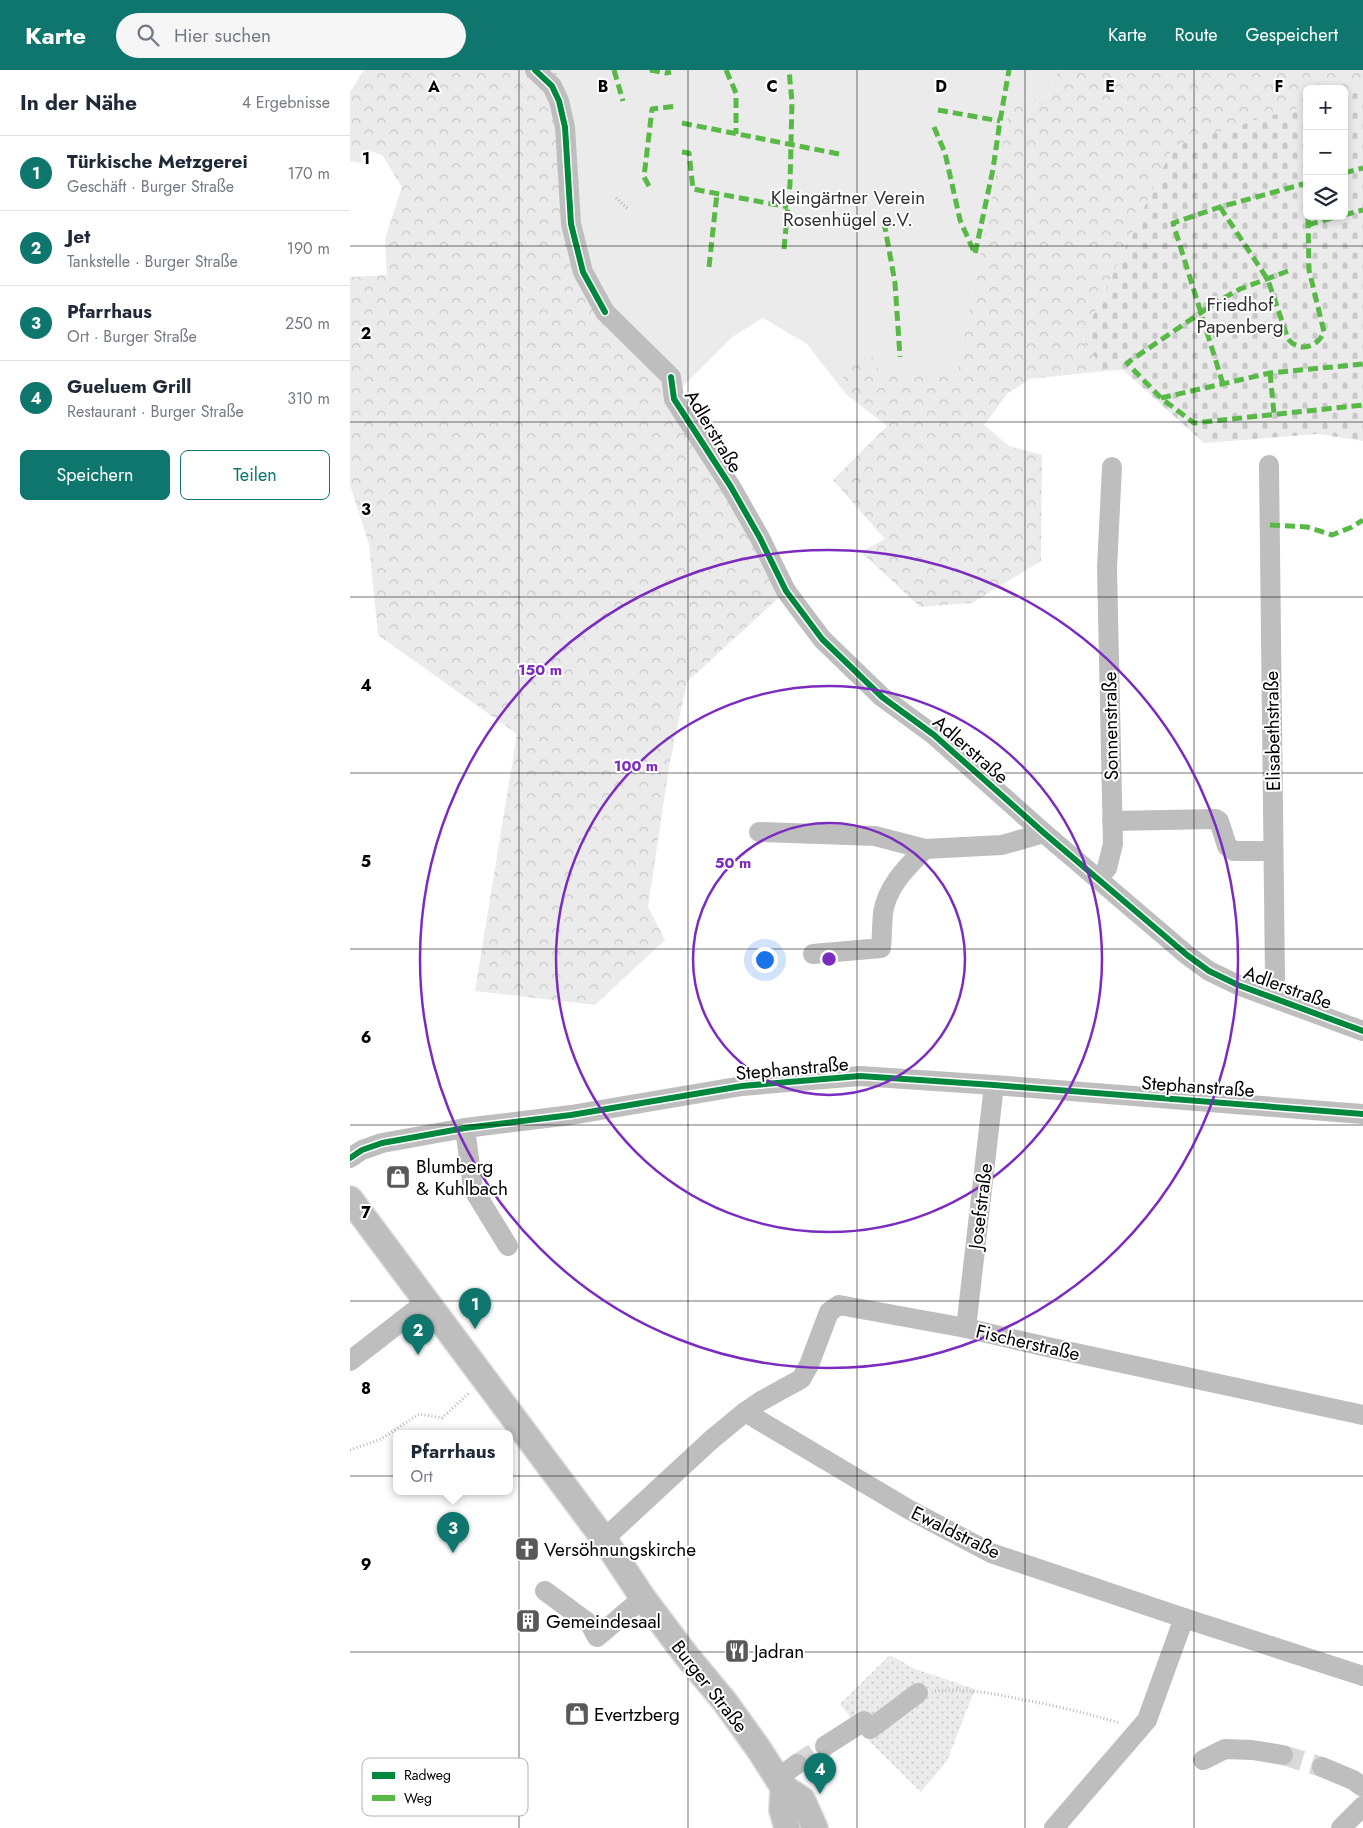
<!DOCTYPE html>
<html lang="de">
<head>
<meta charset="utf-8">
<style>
	body { margin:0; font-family:Jost,sans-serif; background:#f6f6f7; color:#1f2937 }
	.controls { position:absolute; right:15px; top:15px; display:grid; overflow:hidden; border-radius:8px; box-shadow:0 2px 8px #0003 }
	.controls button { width:45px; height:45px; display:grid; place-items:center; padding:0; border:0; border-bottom:1px solid #e0e1e3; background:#fff; color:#1f2937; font:25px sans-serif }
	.you { position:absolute; left:414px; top:889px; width:18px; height:18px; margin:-12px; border:4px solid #fff; border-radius:50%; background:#1a73e8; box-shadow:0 0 0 8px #1a73e833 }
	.badge { display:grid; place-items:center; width:32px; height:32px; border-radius:50%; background:#0f766e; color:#fff; font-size:16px; font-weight:700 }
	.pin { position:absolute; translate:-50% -41px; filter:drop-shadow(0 1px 2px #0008) }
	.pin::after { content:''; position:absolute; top:26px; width:18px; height:15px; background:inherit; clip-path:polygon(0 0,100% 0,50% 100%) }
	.popup { position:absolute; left:43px; top:1360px; width:120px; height:65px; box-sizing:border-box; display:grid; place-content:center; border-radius:8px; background:#fff; filter:drop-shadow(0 1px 4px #0005); font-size:16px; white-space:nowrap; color:#747a83 }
	.popup b { font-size:19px; color:#1f2937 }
	.popup::after { content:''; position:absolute; left:50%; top:100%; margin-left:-10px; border:10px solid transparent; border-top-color:#fff }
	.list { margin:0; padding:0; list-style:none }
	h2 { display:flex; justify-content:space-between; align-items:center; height:65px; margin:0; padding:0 20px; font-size:21px }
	h2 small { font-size:16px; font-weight:400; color:#747a83 }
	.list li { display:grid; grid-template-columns:32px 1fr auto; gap:15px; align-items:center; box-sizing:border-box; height:75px; padding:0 20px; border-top:1px solid #e0e1e3 }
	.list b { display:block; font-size:19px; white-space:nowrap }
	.list p { margin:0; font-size:16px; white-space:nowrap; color:#747a83 }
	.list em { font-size:16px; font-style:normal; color:#747a83 }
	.actions { display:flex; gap:10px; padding:15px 20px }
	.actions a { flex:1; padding:11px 0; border:1px solid #0f766e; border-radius:8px; text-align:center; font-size:18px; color:#0f766e }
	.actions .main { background:#0f766e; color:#fff }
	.icon { flex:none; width:28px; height:28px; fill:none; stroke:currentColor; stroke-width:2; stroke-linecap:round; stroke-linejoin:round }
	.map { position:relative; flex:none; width:1013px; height:1758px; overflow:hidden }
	header { display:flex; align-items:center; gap:30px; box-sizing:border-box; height:70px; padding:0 25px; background:#0f766e; color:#fff }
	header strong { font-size:24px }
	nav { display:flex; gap:28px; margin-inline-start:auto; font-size:18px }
	.search { width:350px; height:45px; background:#f6f6f7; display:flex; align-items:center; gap:12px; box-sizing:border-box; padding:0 18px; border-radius:28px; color:#747a83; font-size:19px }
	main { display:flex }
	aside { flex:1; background:#fff }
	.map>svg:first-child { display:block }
</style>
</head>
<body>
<header>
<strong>Karte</strong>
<div class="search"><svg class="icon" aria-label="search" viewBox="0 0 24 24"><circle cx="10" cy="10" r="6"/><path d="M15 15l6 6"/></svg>Hier suchen</div>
<nav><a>Karte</a><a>Route</a><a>Gespeichert</a></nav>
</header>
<main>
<aside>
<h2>In der Nähe<small>4 Ergebnisse</small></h2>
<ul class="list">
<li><span class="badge">1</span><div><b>Türkische Metzgerei</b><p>Geschäft · Burger Straße</p></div><em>170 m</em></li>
<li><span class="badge">2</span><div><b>Jet</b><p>Tankstelle · Burger Straße</p></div><em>190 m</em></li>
<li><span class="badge">3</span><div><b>Pfarrhaus</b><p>Ort · Burger Straße</p></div><em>250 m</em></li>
<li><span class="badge">4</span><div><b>Gueluem Grill</b><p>Restaurant · Burger Straße</p></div><em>310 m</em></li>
</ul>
<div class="actions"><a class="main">Speichern</a><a>Teilen</a></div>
</aside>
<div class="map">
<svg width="1013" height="1758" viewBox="0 0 1013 1758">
	<defs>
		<pattern id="grass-dots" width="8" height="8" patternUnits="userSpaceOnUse" patternTransform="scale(1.25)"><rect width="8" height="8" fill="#ebebeb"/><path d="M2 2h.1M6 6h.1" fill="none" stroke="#c8c8c8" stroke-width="1.8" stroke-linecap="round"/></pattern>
		<pattern id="forest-crowns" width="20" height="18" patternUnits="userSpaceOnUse" patternTransform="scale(1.25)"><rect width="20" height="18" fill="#ebebeb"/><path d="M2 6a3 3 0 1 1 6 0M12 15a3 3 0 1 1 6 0" fill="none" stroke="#c8c8c8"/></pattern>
		<pattern id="cemetery-stones" width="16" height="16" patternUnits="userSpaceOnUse" patternTransform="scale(1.25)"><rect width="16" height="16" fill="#ebebeb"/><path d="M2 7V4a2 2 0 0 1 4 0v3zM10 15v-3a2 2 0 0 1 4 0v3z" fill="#c8c8c8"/></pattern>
	</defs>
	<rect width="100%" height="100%" fill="#fff"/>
	<path fill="url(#grass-dots)" d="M540 1585 565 1599 625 1619 597 1691 571 1722 521 1673 490 1634Z"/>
	<g fill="url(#forest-crowns)">
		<path d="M14 0H206L320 301 335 314 324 329 436 521 337 612 319 697 298 837 315 870 245 935 125 921 167 664 28 565 19 474 0 415V207L37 205 35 169 52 117 32 85 17 80 11 93 0 91V22Z"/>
		<path d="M708 0H1013V21L994 26V19H957V36L912 48 823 77 732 269 755 301 680 309 658 323 634 355 659 376 692 385 691 491 622 533 570 537 511 482 535 469 483 410 537 356 496 324 489 293 526 286 530 304 607 300 660 35 698 26Z"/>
	</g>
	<path fill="url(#cemetery-stones)" d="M1013 21V371L968 364 854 373 773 300 755 301 732 269 823 77 912 48 957 36V146H994V26Z"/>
	<path fill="#ebebeb" d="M206 0H708L698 26 660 35 607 300 530 305 526 286 490 293 496 324 457 274 413 248 382 267 335 314 256 238 226 154 219 36Z"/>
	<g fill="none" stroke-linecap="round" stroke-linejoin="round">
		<g stroke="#d9d9d9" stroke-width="20" stroke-dasharray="20 10" stroke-linecap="butt">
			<path d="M933 1685 972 1697"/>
			<path d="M447 1694 475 1676"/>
		</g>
		<defs>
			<g id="major">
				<path d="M0 1129 254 1469 293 1528 336 1585 375 1632 408 1678 433 1717 452 1729 465 1758"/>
				<path d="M433 1717 432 1740 437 1758"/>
			</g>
		</defs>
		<use href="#major" stroke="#dbdbdb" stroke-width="28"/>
		<g stroke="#b9b9b9" stroke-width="3" stroke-dasharray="1 2.5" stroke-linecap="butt">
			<path d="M266 128 278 139"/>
			<path d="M0 1380 31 1369 69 1344 92 1348 120 1322"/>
			<path d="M585 1621C612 1618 642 1623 669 1629 703 1635 736 1643 770 1653"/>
		</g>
		<g stroke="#bebebe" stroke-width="20">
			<path d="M185 0 202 16 209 31 215 57 221 154 233 202 255 242 321 307 324 329 381 417 410 468 436 521 472 569 532 627 584 665 694 763 837 885 859 901 888 915 1013 961"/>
			<path d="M762 751 866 749 869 751 877 776 884 781H923"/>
			<path d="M409 762 525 766 575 779 652 775 694 763"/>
			<path d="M748 809 757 798 763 774 757 498 762 397"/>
			<path d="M463 884 531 878C532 866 532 854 533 843 537 816 557 797 575 779"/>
			<path d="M916 925 925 909 919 395"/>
			<path d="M115 1058 123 1119 158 1176"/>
			<path d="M0 1088 12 1080 32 1073 115 1058 221 1045 392 1016 510 1006 644 1015 1013 1044"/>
			<path d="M616 1258 644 1015"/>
			<path d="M0 1291 76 1232"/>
			<path d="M395 1342 411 1331 451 1309 459 1295 479 1242 489 1235 616 1258 693 1276 1013 1345"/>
			<path d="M254 1469 361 1370 395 1342 558 1439 641 1483 834 1548 1013 1606"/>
			<path d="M195 1521 240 1554 247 1567 293 1528"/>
			<path d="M475 1676 514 1651 520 1659 568 1623"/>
			<path d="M853 1690 875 1679 902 1680 933 1685"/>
			<path d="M972 1697 1003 1710 1013 1717"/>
			<path d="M428 1708 447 1694"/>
			<path d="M704 1758 797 1650 834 1548"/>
			<path d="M991 1758 1013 1736"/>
		</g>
		<use href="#major" stroke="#bebebe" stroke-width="25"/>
		<g stroke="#58b947" stroke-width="5" stroke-dasharray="10 5" stroke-linecap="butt">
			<path d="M264 0 273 31"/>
			<path d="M300 0 316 3 321 2"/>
			<path d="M376 0 386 23V64"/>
			<path d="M588 40 650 51"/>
			<path d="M332 53 489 84"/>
			<path d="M584 57 595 83 610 150 625 184 643 99 650 51 659 0"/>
			<path d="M332 82 339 83 343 119 438 137"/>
			<path d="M994 103 1013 98"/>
			<path d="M299 116 294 107 302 39 328 36"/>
			<path d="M870 137 918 210 938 269C949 283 968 277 974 262L959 200 958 146"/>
			<path d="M994 145 1013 140"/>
			<path d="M534 152 545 213 550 287"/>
			<path d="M958 155 989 146"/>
			<path d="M434 179 440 114 442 32 439 0"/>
			<path d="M359 197 367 123"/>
			<path d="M938 201 890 219 865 233 777 293 811 328 844 353 1013 335"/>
			<path d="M920 303 924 344"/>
			<path d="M873 314 823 153 870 137 957 113"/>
			<path d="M811 328 920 303 1013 294"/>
			<path d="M920 455 957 457 982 465 1002 457 1013 450"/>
		</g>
		<defs>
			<g id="cycleway">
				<path d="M185 0 202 16 209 31 215 57 221 154 233 202 255 242"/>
				<path d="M321 307 324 329 381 417 410 468 436 521 472 569 532 627 584 665 694 763 837 885 859 901 888 915 1013 961"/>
				<path d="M0 1088 12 1080 32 1073 115 1058 221 1045 392 1016 510 1006 644 1015 1013 1044"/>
			</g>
		</defs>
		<use href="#cycleway" stroke="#fff" stroke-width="9"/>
		<use href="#cycleway" stroke="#00873e" stroke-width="6"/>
	</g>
	<path fill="none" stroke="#000" stroke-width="1" stroke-opacity="0.55" d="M169 0V1758M338 0V1758M507 0V1758M675 0V1758M844 0V1758M0 176H1013M0 352H1013M0 527H1013M0 703H1013M0 879H1013M0 1055H1013M0 1231H1013M0 1406H1013M0 1582H1013"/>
	<g fill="none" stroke="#7b2cbf" stroke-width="2.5">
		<circle cx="479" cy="889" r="136"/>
		<circle cx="479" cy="889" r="273"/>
		<circle cx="479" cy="889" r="409"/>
	</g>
	<defs>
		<symbol id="shop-square" viewBox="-11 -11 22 22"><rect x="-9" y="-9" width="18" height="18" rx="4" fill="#595959" stroke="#fff"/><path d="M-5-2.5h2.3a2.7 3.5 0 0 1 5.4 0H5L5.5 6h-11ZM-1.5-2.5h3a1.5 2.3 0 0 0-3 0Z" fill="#fff"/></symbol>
		<symbol id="church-square" viewBox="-11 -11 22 22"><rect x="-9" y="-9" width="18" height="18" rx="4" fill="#595959" stroke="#fff"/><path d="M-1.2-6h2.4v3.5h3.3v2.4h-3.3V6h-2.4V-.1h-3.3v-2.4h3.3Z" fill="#fff"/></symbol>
		<symbol id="building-square" viewBox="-11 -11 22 22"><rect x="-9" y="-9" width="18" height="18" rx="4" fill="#595959" stroke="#fff"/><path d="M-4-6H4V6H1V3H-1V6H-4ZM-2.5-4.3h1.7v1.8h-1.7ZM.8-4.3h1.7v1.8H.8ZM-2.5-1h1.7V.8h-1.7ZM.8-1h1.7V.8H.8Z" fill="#fff"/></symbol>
		<symbol id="restaurant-square" viewBox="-11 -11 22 22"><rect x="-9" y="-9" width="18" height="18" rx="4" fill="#595959" stroke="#fff"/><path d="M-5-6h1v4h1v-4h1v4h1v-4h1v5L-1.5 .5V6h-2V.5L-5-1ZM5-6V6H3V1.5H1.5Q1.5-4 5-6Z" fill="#fff"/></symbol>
	</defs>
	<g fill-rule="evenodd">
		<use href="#shop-square" x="34" y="1093" width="28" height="28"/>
		<use href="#church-square" x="163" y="1465" width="28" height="28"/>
		<use href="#building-square" x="164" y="1537" width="28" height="28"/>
		<use href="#restaurant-square" x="373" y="1567" width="28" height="28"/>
		<use href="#shop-square" x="213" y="1630" width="28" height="28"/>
	</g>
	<g text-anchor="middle" stroke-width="4" stroke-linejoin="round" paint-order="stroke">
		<g font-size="19" fill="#323232" stroke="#fff">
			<text x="498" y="134">Kleingärtner Verein<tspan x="498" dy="22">Rosenhügel e.V.</tspan></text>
			<text x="890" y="241">Friedhof<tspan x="890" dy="22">Papenberg</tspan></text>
		</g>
		<g font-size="19" fill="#000" stroke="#fff">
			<text transform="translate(364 361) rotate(59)" y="7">Adlerstraße</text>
			<text transform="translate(760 656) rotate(-91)" y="7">Sonnenstraße</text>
			<text transform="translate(922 661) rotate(-91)" y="7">Elisabethstraße</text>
			<text transform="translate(621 679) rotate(41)" y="7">Adlerstraße</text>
			<text transform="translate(938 917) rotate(20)" y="7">Adlerstraße</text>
			<text transform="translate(442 998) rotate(-5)" y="7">Stephanstraße</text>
			<text transform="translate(848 1016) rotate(4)" y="7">Stephanstraße</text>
			<text transform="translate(630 1136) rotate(-83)" y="7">Josefstraße</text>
			<text transform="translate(678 1272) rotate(13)" y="7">Fischerstraße</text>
			<text transform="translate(606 1462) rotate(26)" y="7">Ewaldstraße</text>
			<text transform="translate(360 1616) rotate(52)" y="7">Burger Straße</text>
		</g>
		<g font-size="19" fill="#000" stroke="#fff" text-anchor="start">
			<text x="66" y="1103">Blumberg<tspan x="66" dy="22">&amp; Kuhlbach</tspan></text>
			<text x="194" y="1486">Versöhnungskirche</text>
			<text x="196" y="1558">Gemeindesaal</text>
			<text x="404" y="1588">Jadran</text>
			<text x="244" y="1651">Evertzberg</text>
		</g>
	</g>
	<rect x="12" y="1688" width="166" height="58" rx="8" fill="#fff" stroke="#b2b2b2" stroke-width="1"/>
	<rect x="22" y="1702" width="23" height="7" fill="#00873e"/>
	<rect x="22" y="1725" width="23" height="6" fill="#58b947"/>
	<g font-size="14" fill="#000">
		<text x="54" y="1710">Radweg</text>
		<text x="54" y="1733">Weg</text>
	</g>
	<g font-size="16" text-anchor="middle" font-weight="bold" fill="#000" stroke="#fff" stroke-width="4" stroke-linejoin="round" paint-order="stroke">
		<text x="84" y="22">A</text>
		<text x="253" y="22">B</text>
		<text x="422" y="22">C</text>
		<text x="591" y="22">D</text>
		<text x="760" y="22">E</text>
		<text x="929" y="22">F</text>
		<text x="16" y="94">1</text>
		<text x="16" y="269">2</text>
		<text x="16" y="445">3</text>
		<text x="16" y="621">4</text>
		<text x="16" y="797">5</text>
		<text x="16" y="973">6</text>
		<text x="16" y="1148">7</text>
		<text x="16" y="1324">8</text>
		<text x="16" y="1500">9</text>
	</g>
	<circle cx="479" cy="889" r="8" fill="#7b2cbf" stroke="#fff" stroke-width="2.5"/>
	<g font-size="15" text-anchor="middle" font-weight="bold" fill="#7b2cbf" stroke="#fff" stroke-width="4" stroke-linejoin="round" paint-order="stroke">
		<text x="190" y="605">150 m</text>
		<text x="286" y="701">100 m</text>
		<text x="383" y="798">50 m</text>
	</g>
</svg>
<div class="controls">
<button>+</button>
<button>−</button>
<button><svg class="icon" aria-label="layers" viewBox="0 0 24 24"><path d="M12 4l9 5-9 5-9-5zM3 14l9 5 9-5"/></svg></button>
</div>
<div class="you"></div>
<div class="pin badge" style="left:125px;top:1259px">1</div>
<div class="pin badge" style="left:68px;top:1285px">2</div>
<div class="pin badge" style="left:103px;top:1483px">3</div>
<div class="popup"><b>Pfarrhaus</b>Ort</div>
<div class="pin badge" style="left:470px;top:1724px">4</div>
</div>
</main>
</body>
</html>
